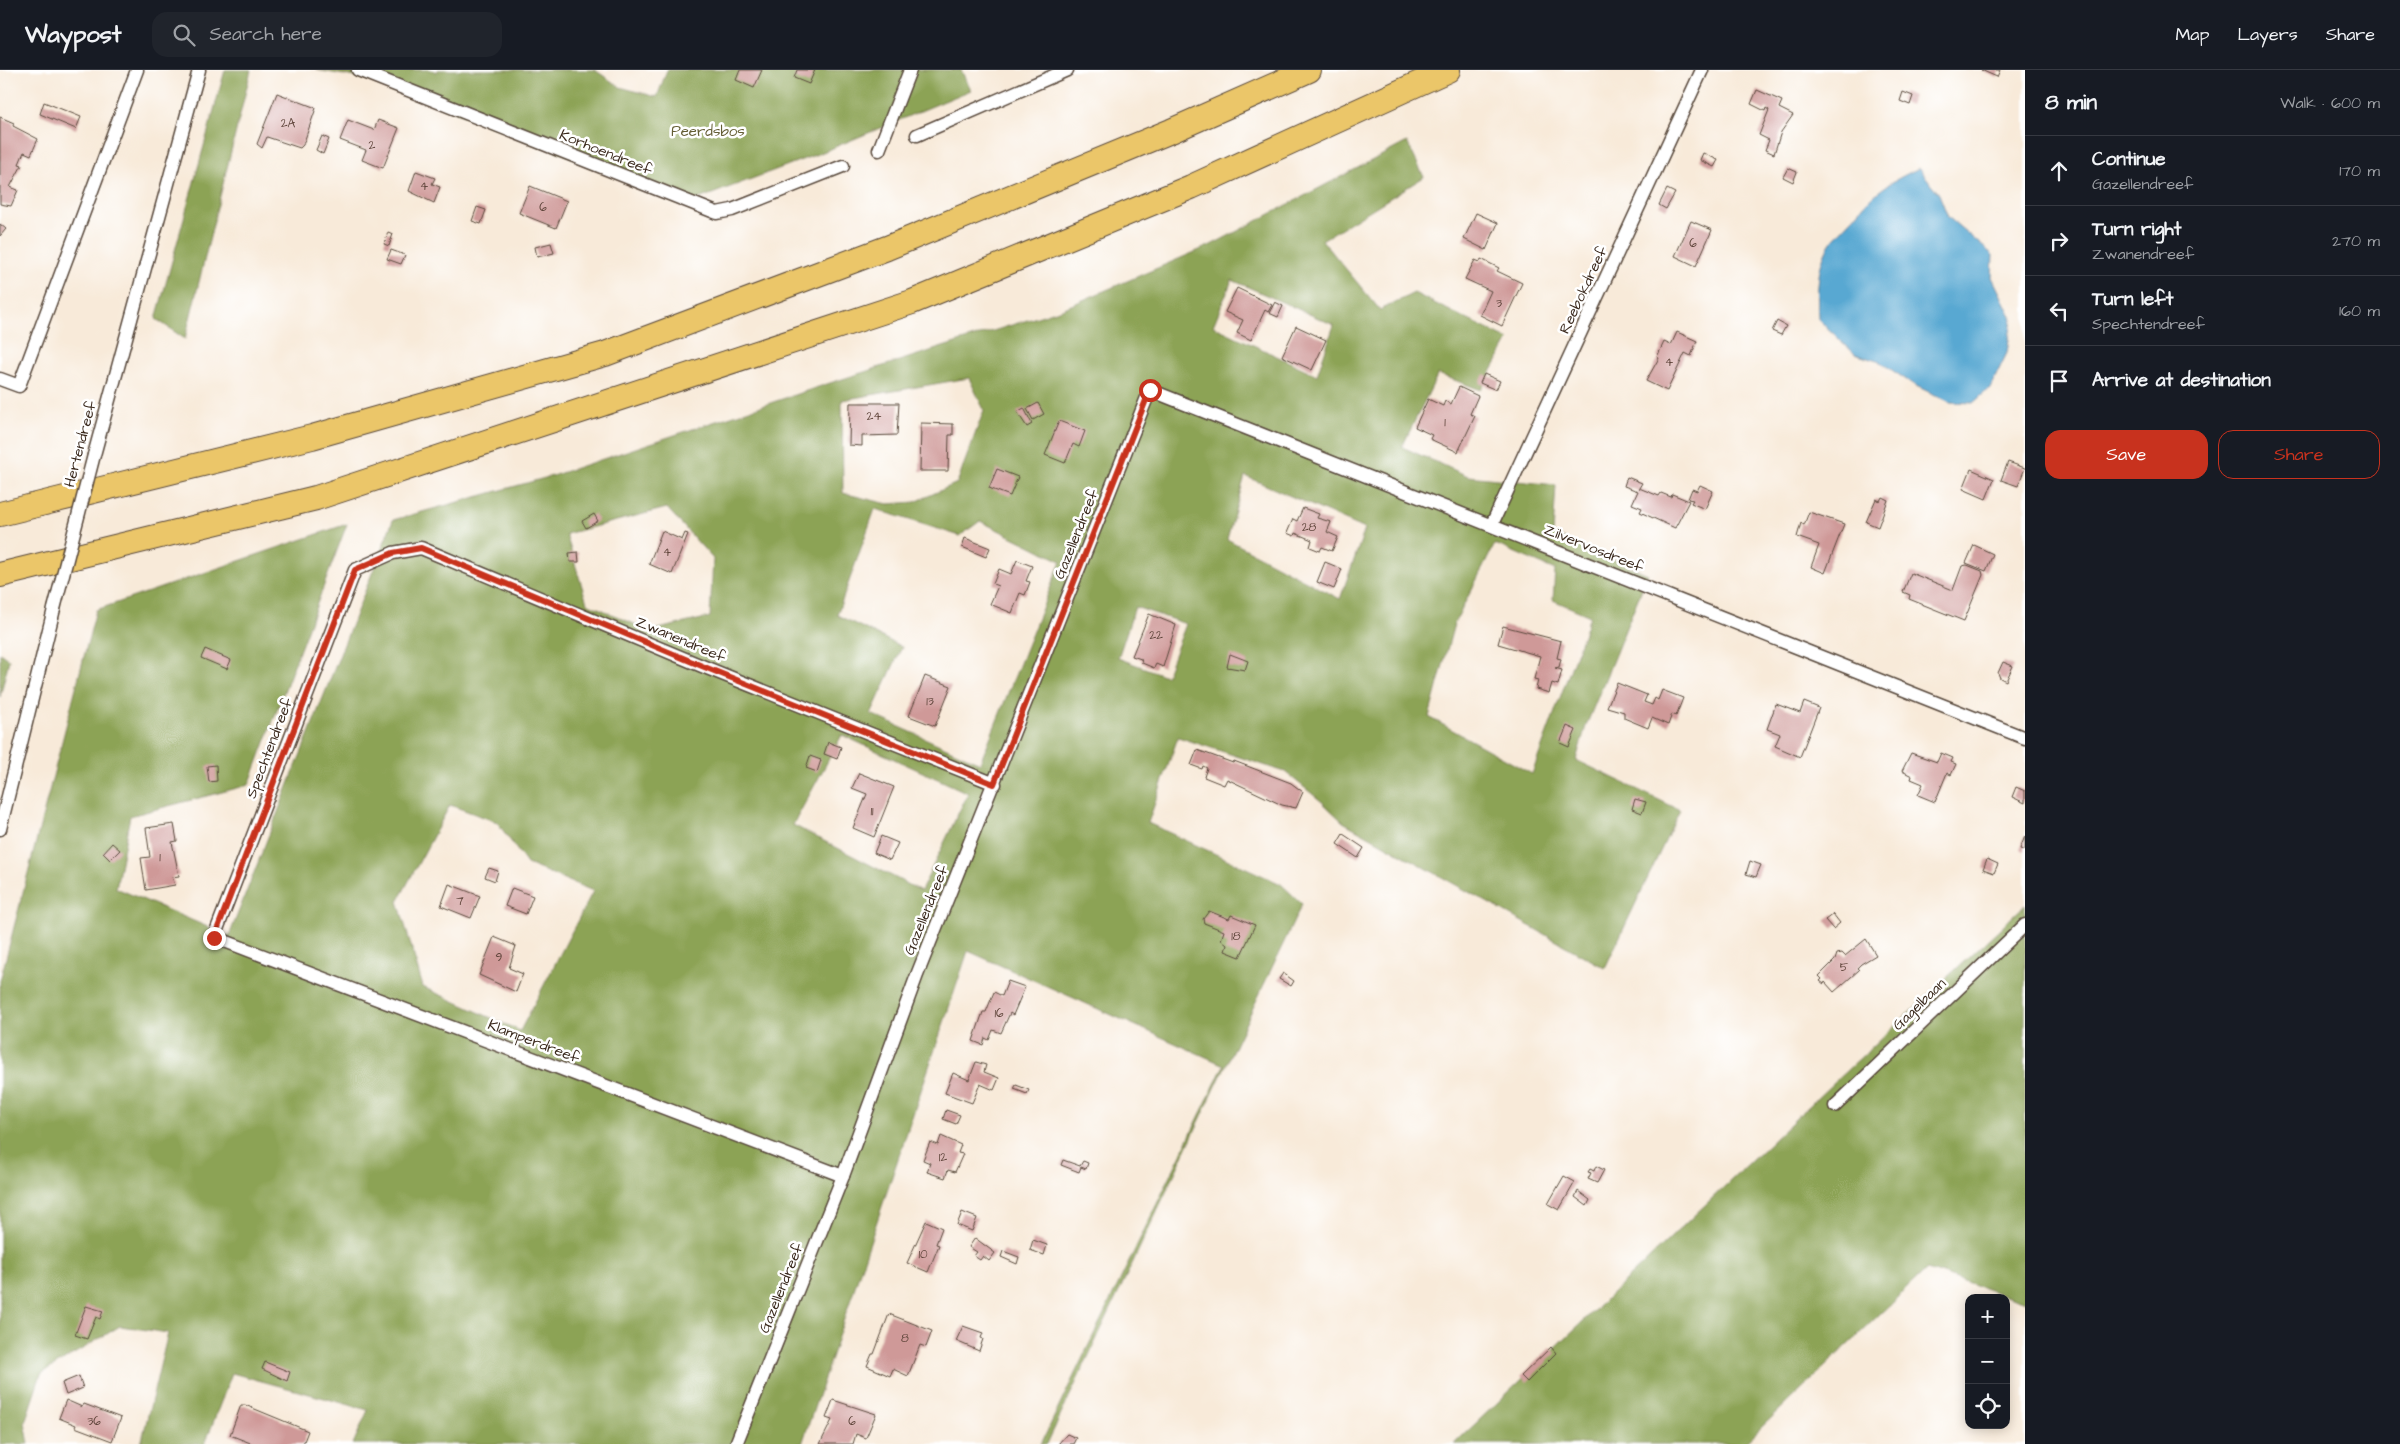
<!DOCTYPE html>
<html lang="en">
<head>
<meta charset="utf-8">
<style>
	body { margin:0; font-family:"Architects Daughter",sans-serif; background:#20242c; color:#f1f3f6 }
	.controls { position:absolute; right:15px; bottom:15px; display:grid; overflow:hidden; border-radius:10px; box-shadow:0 2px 12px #0003 }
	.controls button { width:45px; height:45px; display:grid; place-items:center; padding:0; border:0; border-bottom:1px solid #363941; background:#171b24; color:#f1f3f6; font:25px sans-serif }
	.stop { position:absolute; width:15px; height:15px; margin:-11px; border:4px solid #c8321e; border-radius:50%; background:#fff }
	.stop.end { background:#c8321e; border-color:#fff; box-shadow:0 1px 5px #0008 }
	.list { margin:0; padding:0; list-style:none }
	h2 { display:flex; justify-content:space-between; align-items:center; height:65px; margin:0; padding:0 20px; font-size:21px }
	h2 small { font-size:16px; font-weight:400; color:#9ea1a6 }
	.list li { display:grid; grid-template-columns:32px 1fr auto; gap:15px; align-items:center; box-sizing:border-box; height:70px; padding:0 20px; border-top:1px solid #363941 }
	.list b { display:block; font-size:19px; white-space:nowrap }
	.list p { margin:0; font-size:16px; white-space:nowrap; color:#9ea1a6 }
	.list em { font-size:16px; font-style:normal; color:#9ea1a6 }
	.actions { display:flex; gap:10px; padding:15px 20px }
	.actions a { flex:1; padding:11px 0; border:1px solid #c8321e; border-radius:15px; text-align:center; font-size:18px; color:#c8321e }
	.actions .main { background:#c8321e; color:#fff }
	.icon { flex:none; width:28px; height:28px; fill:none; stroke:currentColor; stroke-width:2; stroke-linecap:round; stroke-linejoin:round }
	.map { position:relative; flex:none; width:2025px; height:1374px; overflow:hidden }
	header { display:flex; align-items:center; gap:30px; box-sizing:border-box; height:70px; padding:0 25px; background:#171b24; border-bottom:1px solid #363941 }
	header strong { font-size:24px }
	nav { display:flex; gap:28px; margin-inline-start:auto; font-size:18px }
	.search { width:350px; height:45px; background:#20242c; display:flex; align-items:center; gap:12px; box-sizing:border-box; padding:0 18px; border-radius:15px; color:#9ea1a6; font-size:19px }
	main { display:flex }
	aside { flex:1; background:#171b24 }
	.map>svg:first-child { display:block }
</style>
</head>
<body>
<header>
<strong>Waypost</strong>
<div class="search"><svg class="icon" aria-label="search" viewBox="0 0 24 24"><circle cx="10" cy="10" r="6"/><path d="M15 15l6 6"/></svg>Search here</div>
<nav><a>Map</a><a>Layers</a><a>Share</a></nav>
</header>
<main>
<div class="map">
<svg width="2025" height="1374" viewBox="0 0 2025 1374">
	<rect width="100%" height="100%" fill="#fff"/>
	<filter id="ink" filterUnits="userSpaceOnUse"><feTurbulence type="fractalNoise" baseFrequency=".02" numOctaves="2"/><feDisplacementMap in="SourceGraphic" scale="10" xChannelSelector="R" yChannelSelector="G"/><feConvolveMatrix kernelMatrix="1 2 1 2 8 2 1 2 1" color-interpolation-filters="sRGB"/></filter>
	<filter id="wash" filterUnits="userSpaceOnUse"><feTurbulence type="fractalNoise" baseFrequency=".0096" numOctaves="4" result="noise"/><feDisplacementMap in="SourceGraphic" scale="20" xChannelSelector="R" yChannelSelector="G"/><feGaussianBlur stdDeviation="1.12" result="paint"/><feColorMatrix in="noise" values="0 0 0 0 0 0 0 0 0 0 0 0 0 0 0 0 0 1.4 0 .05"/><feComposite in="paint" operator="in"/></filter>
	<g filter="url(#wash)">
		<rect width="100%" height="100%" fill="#f8ead9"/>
		<g fill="#8ca354" stroke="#646639" fill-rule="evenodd">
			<path d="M225 0H251L185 269 156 249Z"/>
			<path d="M316 0H431L437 2 438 0H595L620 17 657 27 667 0H961L971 20 823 82 688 133 378 11Z"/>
			<path d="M1407 72 1424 107 1322 170 1380 240 1414 223 1509 270 1481 320 1438 304 1402 377 1468 406 1556 415 1553 464 1648 504 1586 656 1576 690 1680 740 1605 898 1343 752 1321 731 1285 702 1178 667 1148 753 1281 814 1302 834 1047 1374H1041L1224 995 968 881 802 1374H353L368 1340 232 1303 205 1374H141L168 1263 120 1256 41 1304 25 1352 29 1374H0V911L96 540 347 454 249 715 130 746 116 818 229 866 393 450 552 406 833 312 1062 239 1211 175ZM1232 210 1334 255 1317 305 1213 256ZM969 308 984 340 957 413 915 432 888 434 843 423 842 330ZM1245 406 1365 459 1340 529 1227 469ZM667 438 713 489 710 547 650 561 587 533 566 464ZM875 439 960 466 980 451 1061 491 980 693 871 644 902 577 837 545ZM1495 474 1555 500 1553 530 1590 546 1532 704 1429 647 1454 554ZM1135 537 1186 554 1166 606 1118 588ZM842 665 968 723 921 821 793 755ZM450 735 497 752 527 794 593 821 520 961 423 917 398 831Z"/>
			<path d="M0 583 9 590 0 627Z"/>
			<path d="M2025 835V1232L1927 1199 1744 1374H1454L1831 1015Z"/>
		</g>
		<path fill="#58a8d2" stroke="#4a6978" d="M1919 98 1939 124 1948 147 1993 185 1992 207 2012 248 2007 283 1990 318 1973 333 1950 332 1914 315 1880 292 1855 284 1818 249C1817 225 1816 192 1832 171 1838 163 1846 156 1853 148 1877 120 1886 114 1919 98Z"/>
		<g id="blocks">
			<g fill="#cf9998">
				<path d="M740 0H762L754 18 736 10Z"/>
				<path d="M797 0H815L809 14 794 8Z"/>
				<path d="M1981 0H2000L1997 7Z"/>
				<path d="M1757 20 1782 31 1779 38 1793 45 1781 62 1774 84 1765 80 1769 70 1759 65 1769 40 1766 38 1765 41 1751 34Z"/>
				<path d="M1903 22 1913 26 1910 35 1900 31Z"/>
				<path d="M277 23 316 38 303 75 300 78 267 67 262 78 257 74Z"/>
				<path d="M44 32 81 47 76 59 40 44Z"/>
				<path d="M0 47 14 53 13 56 38 69 31 85 24 82 19 94 22 95 10 117 18 120 11 136 0 134Z"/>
				<path d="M348 50 374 60 378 50 399 58 383 98 362 90 366 80 340 70Z"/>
				<path d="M322 66 329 69 323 84 316 80Z"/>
				<path d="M1703 83 1718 90 1714 97 1700 90Z"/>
				<path d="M1788 98 1797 102 1793 112 1783 107Z"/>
				<path d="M416 101 435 108 432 114 440 117 434 133 409 121Z"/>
				<path d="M530 116 567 131 556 158 519 143Z"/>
				<path d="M1667 119 1675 123 1666 139 1659 135Z"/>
				<path d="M477 137 486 140 481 154 472 151Z"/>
				<path d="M1476 143 1498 153 1486 180 1464 169Z"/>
				<path d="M1691 151 1712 160 1696 196 1675 186Z"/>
				<path d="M0 154 6 159 0 166Z"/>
				<path d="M388 162 393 164 389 176 384 174Z"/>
				<path d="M551 173 554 183 537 187 535 177Z"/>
				<path d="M391 180 405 185 401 194 387 189Z"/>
				<path d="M1481 189 1499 198 1497 201 1522 213 1502 256 1480 245 1491 221 1465 209 1475 190 1480 192Z"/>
				<path d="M1237 218 1272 235 1268 242 1265 240 1251 270 1237 263 1243 250 1225 242Z"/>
				<path d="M1275 232 1283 236 1278 247 1269 243Z"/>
				<path d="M1777 251 1786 256 1781 265 1772 261Z"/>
				<path d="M1296 256 1326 270 1312 300 1282 286Z"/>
				<path d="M1677 262 1697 271 1691 286 1685 283 1667 321 1646 311 1659 288 1657 287 1664 272 1671 275Z"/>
				<path d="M1484 304 1500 311 1496 320 1480 313Z"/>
				<path d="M1459 317 1478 326 1470 344 1475 346 1458 382 1430 369 1432 365 1415 357 1428 329 1443 336 1445 331 1451 334Z"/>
				<path d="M850 333H899L897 365 862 366V376L849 375Z"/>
				<path d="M1038 333 1044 344 1033 350 1027 339Z"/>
				<path d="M1024 338 1032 354 1027 357 1017 342Z"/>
				<path d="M1059 351 1085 361 1079 377 1073 374 1065 393 1045 385Z"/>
				<path d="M921 353 953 354V365H949L948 401H920Z"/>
				<path d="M2008 392 2025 398 2018 416 2001 410Z"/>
				<path d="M997 399 1018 407 1010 426 989 418Z"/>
				<path d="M1971 399 1994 409 1986 429 1963 419Z"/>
				<path d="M1627 407 1642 413 1639 418 1659 426 1661 423 1671 427 1672 424 1689 431 1675 458 1640 442 1642 438 1632 434 1638 421 1624 416Z"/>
				<path d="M1700 415 1713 421 1705 439 1691 433 1693 430 1688 429 1692 419 1697 421Z"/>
				<path d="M1882 427 1888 430 1878 457 1866 452 1876 429 1880 431Z"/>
				<path d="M1303 438 1319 444 1317 448 1331 452 1327 462 1338 467 1332 481 1322 477 1320 481 1310 477 1312 470 1295 463 1294 466 1287 463 1293 449 1297 451Z"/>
				<path d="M1809 442 1844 454 1825 503 1811 497 1819 475 1797 467 1801 453 1804 455Z"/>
				<path d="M594 444 598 451 586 458 582 451Z"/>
				<path d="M662 461 682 470 685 463 688 464 672 504 649 494Z"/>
				<path d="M965 468 990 478 986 487 962 477Z"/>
				<path d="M1974 475 1993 484 1986 501 1966 493Z"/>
				<path d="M578 482 579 492H570L569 483Z"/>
				<path d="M1017 490 1032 496 1026 511 1030 512 1025 525 1020 523 1012 543 990 534 998 516 993 514 999 499 1011 504Z"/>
				<path d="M1325 492 1342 499 1334 519 1317 512Z"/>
				<path d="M1967 495 1982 501 1983 505 1964 551 1909 529 1910 525 1903 522 1911 503 1953 520 1962 496Z"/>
				<path d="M1149 544 1176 555 1163 597 1156 594 1154 598 1142 593 1141 589 1132 586Z"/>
				<path d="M1503 556 1561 571 1557 588 1561 589 1559 597 1555 598 1562 600 1558 615 1552 613 1549 623 1536 619 1538 610 1534 609 1540 586 1498 574Z"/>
				<path d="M205 579 231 590 227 599 201 588Z"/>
				<path d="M1230 584 1248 591 1245 600 1227 597Z"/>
				<path d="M2003 592 2013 596 2006 611 2000 608 1998 603Z"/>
				<path d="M925 606 951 616 935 656 909 646Z"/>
				<path d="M1617 613 1647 625 1644 632 1652 635 1655 628 1658 630 1662 620 1683 628 1676 646 1672 644 1668 655 1652 648 1648 658 1624 648V642L1607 637Z"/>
				<path d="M1804 632 1819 638 1800 687 1775 676 1780 664 1767 659 1776 634 1800 643Z"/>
				<path d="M1567 656 1576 660 1569 677 1560 673Z"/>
				<path d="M828 672 841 677 837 689 824 684Z"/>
				<path d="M1197 680 1233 693 1234 691 1291 713 1303 722 1296 738 1282 735 1227 709 1224 715 1204 707 1207 698 1203 696 1202 699 1191 695Z"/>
				<path d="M1911 683 1937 692 1941 683 1953 688 1951 692 1956 694 1951 705 1947 703 1935 732 1918 725 1923 714 1911 709 1912 706 1902 701Z"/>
				<path d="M810 686 821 690 817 702 806 698Z"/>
				<path d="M216 695 217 711 209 712 207 696Z"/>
				<path d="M859 703 894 717 874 767 853 758 867 724 852 718Z"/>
				<path d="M2016 717 2025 721V733L2012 727Z"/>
				<path d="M1635 729 1646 732 1642 743 1632 739Z"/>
				<path d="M174 754 177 771 172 772 179 806 172 807 175 815 146 820 141 788 150 787 146 758Z"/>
				<path d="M1343 764 1364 778 1358 788 1337 774Z"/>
				<path d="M881 766 898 773 890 790 874 783Z"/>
				<path d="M2025 766V781L2020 779Z"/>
				<path d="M112 773 120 780 110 790 103 783Z"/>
				<path d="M1987 789 1998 794 1994 803 1983 799Z"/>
				<path d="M1750 791 1761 795 1756 807 1746 804Z"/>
				<path d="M489 798 498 801 495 811 485 807Z"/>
				<path d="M449 814 480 826 471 848 441 836Z"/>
				<path d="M512 818 533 826 526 844 505 836Z"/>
				<path d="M1209 841 1229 849 1231 845 1255 855 1240 887 1225 881 1227 875 1221 870 1224 861 1204 853 1203 849Z"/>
				<path d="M1833 844 1840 853 1833 859 1825 850Z"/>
				<path d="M494 867 516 876 509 898 523 904 516 922 479 905Z"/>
				<path d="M1866 869 1876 885 1861 894 1857 898 1859 900 1834 922 1825 912 1824 914 1820 911 1822 909 1819 906 1835 890 1837 884 1842 883 1845 886Z"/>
				<path d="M1283 903 1294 911 1291 916 1279 909Z"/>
				<path d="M1008 911 1025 917 1013 945 1010 943 1001 963 993 960 989 970 985 968 983 975 973 971 983 942H986L994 922 1002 926Z"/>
				<path d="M976 992 986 995 984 1002 999 1008 994 1020 980 1014 972 1033 945 1023 953 1003 969 1010Z"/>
				<path d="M1016 1015 1029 1020 1027 1024 1014 1019Z"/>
				<path d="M946 1040 960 1045 956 1054 943 1049Z"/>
				<path d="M941 1066 961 1075 958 1083 963 1084 955 1102 948 1100 945 1108 927 1102 930 1093 923 1090 930 1072 938 1075Z"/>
				<path d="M1063 1090 1080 1096 1083 1091 1088 1093 1086 1099 1081 1097 1079 1102 1061 1095Z"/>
				<path d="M1596 1096 1604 1100 1597 1113 1588 1109 1591 1103 1588 1102 1590 1099 1594 1101Z"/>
				<path d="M1564 1106 1575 1112 1559 1140 1548 1134Z"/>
				<path d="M1578 1121 1590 1130 1587 1136 1575 1127Z"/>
				<path d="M962 1142 977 1148 972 1161 957 1155Z"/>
				<path d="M926 1151 942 1158 936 1174 939 1175 928 1202 907 1193Z"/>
				<path d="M975 1168 995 1183 989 1191 983 1186 980 1190 974 1186 977 1182 969 1177Z"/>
				<path d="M1033 1170 1047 1175 1044 1185 1030 1180Z"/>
				<path d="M1003 1181 1019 1187 1017 1194 1001 1187Z"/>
				<path d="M86 1236 103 1241 100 1249 96 1247 87 1269 75 1265Z"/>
				<path d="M889 1244 932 1261 926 1277 920 1275 908 1306 893 1299 890 1306 867 1296 872 1284H874Z"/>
				<path d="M963 1256 983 1263 981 1268 983 1269 979 1281 956 1271Z"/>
				<path d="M1551 1277 1556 1283 1527 1312 1521 1306Z"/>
				<path d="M265 1292 290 1302 287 1311 262 1299Z"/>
				<path d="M79 1306 83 1318 66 1325 62 1313Z"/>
				<path d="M66 1330 82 1337 84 1334 121 1348 112 1371 75 1357 76 1355 59 1348Z"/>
				<path d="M833 1330 876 1344 866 1368 856 1364 853 1374H820L832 1350 826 1348Z"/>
				<path d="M241 1335H245L308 1361 303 1374H253L230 1365Z"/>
				<path d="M1067 1364 1076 1368 1073 1374H1058Z"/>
			</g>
		</g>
	</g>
	<g filter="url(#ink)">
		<use href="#blocks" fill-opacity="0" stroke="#57473a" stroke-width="1"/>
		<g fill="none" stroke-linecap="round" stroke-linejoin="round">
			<defs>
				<g id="minor">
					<path d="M358 0 717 143 732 140 843 96"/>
					<path d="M917 65 1067 0"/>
					<path d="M879 80 910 0"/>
					<path d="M0 309 19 316 137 0"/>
					<path d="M94 385 199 0"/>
					<path d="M1492 454 1702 0"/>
					<path d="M0 759 54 539"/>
					<path d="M1835 1036 2025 855"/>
					<path d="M843 1106 214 867 355 500 393 483 421 478 702 596 995 714"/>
					<path d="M736 1374 843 1106 917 905 1150 320 2025 668"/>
				</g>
				<g id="motorway">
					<path d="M0 444 312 367 605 284 887 178 1171 61 1309 0"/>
					<path d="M0 505 316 428 912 232 1191 117 1448 0"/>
				</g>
			</defs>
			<use href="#minor" stroke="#57473a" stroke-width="15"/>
			<use href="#motorway" stroke="#57473a" stroke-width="26"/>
			<use href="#minor" stroke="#fff" stroke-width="12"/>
			<use href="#motorway" stroke="#ebc669" stroke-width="24"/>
			<defs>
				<path id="minor-bridge" d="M54 539 94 385"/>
			</defs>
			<use href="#minor-bridge" stroke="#57473a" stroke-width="15" stroke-linecap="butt"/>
			<use href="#minor-bridge" stroke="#fff" stroke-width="12"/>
		</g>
	</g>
	<g fill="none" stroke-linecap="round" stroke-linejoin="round" filter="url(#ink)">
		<path stroke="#c8321e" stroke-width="6" d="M214 868 355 500 393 483 421 478 702 596 994 714 1150 320"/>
	</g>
	<g text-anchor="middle" stroke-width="5" stroke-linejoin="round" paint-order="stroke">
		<g font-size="12" fill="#60463c">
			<text x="288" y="57">2A</text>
			<text x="372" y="79">2</text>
			<text x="424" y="120">4</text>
			<text x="543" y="141">6</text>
			<text x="1693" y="177">6</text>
			<text x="1499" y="237">3</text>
			<text x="1669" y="296">4</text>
			<text x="874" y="350">24</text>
			<text x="1445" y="356">1</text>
			<text x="1309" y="461">28</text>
			<text x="667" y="486">4</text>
			<text x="1156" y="569">22</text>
			<text x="930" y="635">13</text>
			<text x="872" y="745">11</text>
			<text x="160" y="791">1</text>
			<text x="460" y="835">7</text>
			<text x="1236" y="870">18</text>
			<text x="499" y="891">9</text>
			<text x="1844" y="901">5</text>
			<text x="999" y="947">16</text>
			<text x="943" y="1091">12</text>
			<text x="923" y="1188">10</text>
			<text x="905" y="1272">8</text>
			<text x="94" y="1355">36</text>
			<text x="852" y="1355">6</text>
		</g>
		<g font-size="15" fill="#645d34" stroke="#fff">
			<text x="708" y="66">Peerdsbos</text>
		</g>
		<g font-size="15" fill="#3b2a1e" stroke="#fff">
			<text transform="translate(606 82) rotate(22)" y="5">Korhoendreef</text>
			<text transform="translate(1583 220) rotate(-65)" y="5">Reebokdreef</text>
			<text transform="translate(80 374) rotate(-75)" y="5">Hertendreef</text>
			<text transform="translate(1076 464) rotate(-68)" y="5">Gazellendreef</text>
			<text transform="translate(1594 478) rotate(22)" y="5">Zilvervosdreef</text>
			<text transform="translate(681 569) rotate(23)" y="5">Zwanendreef</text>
			<text transform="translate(269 678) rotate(-69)" y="5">Spechtendreef</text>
			<text transform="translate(926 840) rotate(-68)" y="5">Gazellendreef</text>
			<text transform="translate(1919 934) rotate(-44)" y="5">Gagelbaan</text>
			<text transform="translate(534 971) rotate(21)" y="5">Klamperdreef</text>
			<text transform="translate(781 1218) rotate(-68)" y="5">Gazellendreef</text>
		</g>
	</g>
</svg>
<div class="controls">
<button>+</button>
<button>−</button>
<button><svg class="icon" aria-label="locate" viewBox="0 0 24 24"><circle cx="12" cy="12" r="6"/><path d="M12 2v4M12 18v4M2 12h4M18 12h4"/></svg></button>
</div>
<div class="stop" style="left:1150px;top:320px"></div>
<div class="stop end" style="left:214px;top:868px"></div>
</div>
<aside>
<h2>8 min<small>Walk · 600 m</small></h2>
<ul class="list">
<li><svg class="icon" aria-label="ahead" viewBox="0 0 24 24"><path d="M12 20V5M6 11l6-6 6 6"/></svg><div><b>Continue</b><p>Gazellendreef</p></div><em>170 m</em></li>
<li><svg class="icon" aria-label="right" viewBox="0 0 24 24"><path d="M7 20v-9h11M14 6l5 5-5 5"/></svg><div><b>Turn right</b><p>Zwanendreef</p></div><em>270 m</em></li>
<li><svg class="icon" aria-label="left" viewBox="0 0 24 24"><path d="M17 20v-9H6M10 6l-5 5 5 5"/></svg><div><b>Turn left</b><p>Spechtendreef</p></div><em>160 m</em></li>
<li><svg class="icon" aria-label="arrive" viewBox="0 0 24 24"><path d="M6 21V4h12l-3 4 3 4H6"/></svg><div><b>Arrive at destination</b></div></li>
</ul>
<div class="actions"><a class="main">Save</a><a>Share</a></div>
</aside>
</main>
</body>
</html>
